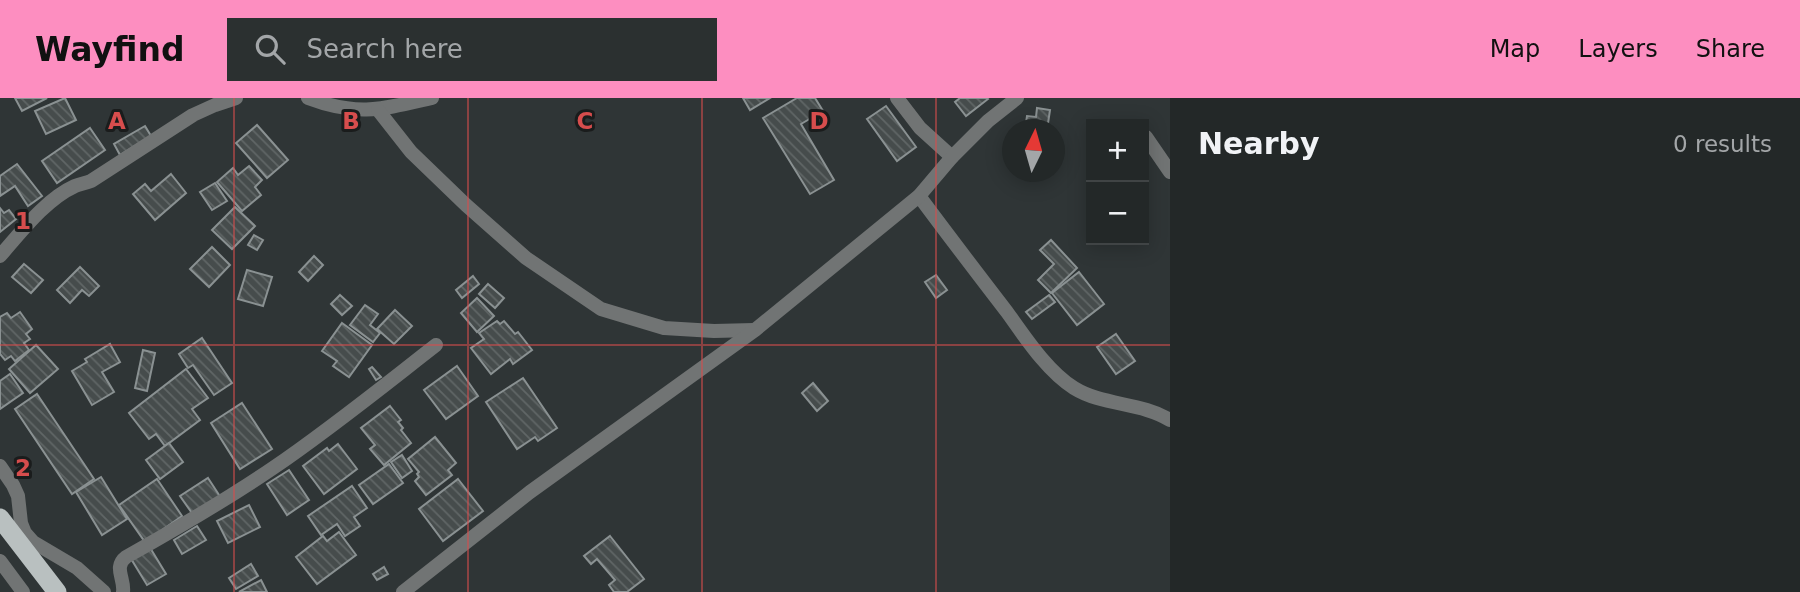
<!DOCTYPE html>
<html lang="en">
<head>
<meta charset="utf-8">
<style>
	body { margin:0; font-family:"DejaVu Sans",sans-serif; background:#2b3030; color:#f1f3f6 }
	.controls { position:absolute; right:21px; top:21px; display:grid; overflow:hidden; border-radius:0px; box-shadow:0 4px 18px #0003 }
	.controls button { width:63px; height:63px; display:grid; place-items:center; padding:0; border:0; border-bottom:2px solid #404445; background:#232828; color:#f1f3f6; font:35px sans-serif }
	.compass { position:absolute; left:1002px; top:21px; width:63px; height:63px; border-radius:50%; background:#232828; box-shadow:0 4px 18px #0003; rotate:5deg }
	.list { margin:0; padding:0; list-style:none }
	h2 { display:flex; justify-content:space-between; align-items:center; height:91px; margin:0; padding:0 28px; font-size:30px }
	h2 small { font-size:23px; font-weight:400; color:#a3a6a8 }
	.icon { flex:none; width:38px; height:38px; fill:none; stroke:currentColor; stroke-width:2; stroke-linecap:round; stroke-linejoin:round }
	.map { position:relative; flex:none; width:1170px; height:494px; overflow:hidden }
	header { display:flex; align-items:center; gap:42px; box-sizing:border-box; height:98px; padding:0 35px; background:#fd8ec0; color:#111 }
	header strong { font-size:33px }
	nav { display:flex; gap:38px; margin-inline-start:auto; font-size:24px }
	.search { width:490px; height:63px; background:#2b3030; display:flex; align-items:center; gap:18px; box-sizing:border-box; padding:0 24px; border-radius:0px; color:#a3a6a8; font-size:26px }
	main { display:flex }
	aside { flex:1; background:#232828 }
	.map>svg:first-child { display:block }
</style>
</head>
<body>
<header>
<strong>Wayfind</strong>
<div class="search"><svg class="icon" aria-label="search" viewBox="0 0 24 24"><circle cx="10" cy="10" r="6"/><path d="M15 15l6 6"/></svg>Search here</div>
<nav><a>Map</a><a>Layers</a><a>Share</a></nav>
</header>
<main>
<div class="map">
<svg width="1170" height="494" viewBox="0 0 1170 494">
	<defs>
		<pattern id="building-back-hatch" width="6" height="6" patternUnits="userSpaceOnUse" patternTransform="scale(1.75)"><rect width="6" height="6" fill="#464c4c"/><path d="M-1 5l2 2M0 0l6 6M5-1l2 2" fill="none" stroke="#606666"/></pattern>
	</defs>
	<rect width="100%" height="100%" fill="#2f3536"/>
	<g fill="url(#building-back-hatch)" stroke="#8a9192" stroke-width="2">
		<path d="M15 0H47L22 13Z"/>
		<path d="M65 0 76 22 46 36 35 13Z"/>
		<path d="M743 0H770L750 12Z"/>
		<path d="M797 0H815L823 13 801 26 834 82 810 96 763 20Z"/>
		<path d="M960 0H987L988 1 966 18 955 4Z"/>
		<path d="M886 8 916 49 897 63 867 21Z"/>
		<path d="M1037 10 1050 12 1047 32H1025L1027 18 1036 19Z"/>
		<path d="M257 27 288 62 267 80 236 45Z"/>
		<path d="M145 28 151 38 120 57 114 46Z"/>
		<path d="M90 30 105 52 57 85 42 63Z"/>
		<path d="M17 66 42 98 28 108 15 88 0 98V78Z"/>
		<path d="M249 68 262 82 255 89 261 97 242 113 217 84 233 70 238 77Z"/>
		<path d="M171 76 186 95 155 122 133 96 145 86 151 93Z"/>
		<path d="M215 85 227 103 212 112 200 94Z"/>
		<path d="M235 109 255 128 232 151 212 132Z"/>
		<path d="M0 110 4 115 9 112 16 121 0 134Z"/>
		<path d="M254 137 263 142 257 152 248 147Z"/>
		<path d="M1051 142 1077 170 1051 195 1038 182 1054 166 1040 152Z"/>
		<path d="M212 149 230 167 209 189 190 171Z"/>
		<path d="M314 158 323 167 308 183 299 174Z"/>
		<path d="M24 166 43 182 31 195 12 179Z"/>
		<path d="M80 169 99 188 89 198 82 192 70 205 57 192Z"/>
		<path d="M247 172 272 179 263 208 238 201Z"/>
		<path d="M1079 174 1104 206 1077 227 1052 195Z"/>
		<path d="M936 177 947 192 936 200 925 184Z"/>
		<path d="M473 178 479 186 462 200 456 192Z"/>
		<path d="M488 186 504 200 495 210 479 196Z"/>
		<path d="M340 197 352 208 342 217 331 206Z"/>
		<path d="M1049 197 1055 204 1032 221 1026 214Z"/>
		<path d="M477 200 494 218 477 234 461 215Z"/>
		<path d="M365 207 378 216 370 227 380 235 373 244 350 227Z"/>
		<path d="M395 212 412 228 394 246 377 231Z"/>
		<path d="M20 214 32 231 26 236 30 241 24 245 29 252 15 263 11 258 5 262 0 256V219L7 215 11 220Z"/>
		<path d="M497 223 500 226 504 223 515 236 518 234 532 252 513 266 510 261 491 276 471 250 484 241 479 235Z"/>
		<path d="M342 225 372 247 349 279 333 268 337 263 322 253Z"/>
		<path d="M1116 236 1135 263 1116 276 1097 249Z"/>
		<path d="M202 240 232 285 214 297 193 267 188 270 179 256Z"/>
		<path d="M110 246 120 264 102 274 114 294 92 307 72 273 87 264 85 261Z"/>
		<path d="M36 247 58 271 30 295 9 271Z"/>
		<path d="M143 252 155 255 147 293 135 290Z"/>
		<path d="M457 268 478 298 446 321 424 292Z"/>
		<path d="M372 269 381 279 376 282 369 271Z"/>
		<path d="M186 271 208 300 192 311 200 322 165 348 156 336 149 341 129 315Z"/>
		<path d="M10 276 23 295 0 311V283Z"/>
		<path d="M523 280 557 330 538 343 535 339 517 351 486 304Z"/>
		<path d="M813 285 828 303 817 313 802 295Z"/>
		<path d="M37 296 94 381 72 396 15 311Z"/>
		<path d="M242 305 272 351 240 371 211 325Z"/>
		<path d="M390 308 401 322 398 324 403 330 401 332 411 345 384 367 370 351 375 347 361 330Z"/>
		<path d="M435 339 456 365 448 372 452 377 426 397 415 383 419 379 417 376 419 374 408 361Z"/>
		<path d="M169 345 183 364 160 381 146 362Z"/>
		<path d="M338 346 357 371 324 396 303 368 327 350 329 353Z"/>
		<path d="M402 357 412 373 402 380 391 364Z"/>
		<path d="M389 366 403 385 373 406 359 387Z"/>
		<path d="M289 372 309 402 287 417 267 386Z"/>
		<path d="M101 379 127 421 102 437 76 394Z"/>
		<path d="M208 380 221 400 194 418 180 398Z"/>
		<path d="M157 381 182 418 145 444 119 407Z"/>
		<path d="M458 381 483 413 443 443 419 411Z"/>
		<path d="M352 388 367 410 354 419 360 428 345 438 337 426 321 437 308 418Z"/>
		<path d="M249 407 260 429 228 445 217 423Z"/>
		<path d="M197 428 206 442 182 456 174 442Z"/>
		<path d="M339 434 356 457 317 486 296 459 323 438 327 443Z"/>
		<path d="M610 438 644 481 627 494H614L609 487 615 482 597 461 591 466 584 458Z"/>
		<path d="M149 448 166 476 147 487 130 459Z"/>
		<path d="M251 466 258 478 236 491 229 480Z"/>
		<path d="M384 469 388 476 377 482 373 476Z"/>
		<path d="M261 482 267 494H239Z"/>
	</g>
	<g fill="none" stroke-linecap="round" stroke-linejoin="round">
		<g stroke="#717474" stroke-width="14">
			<path d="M308 0C358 19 383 11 432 0"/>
			<path d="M897 0 920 30 952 59"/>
			<path d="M378 12 411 54 466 107 526 160 601 211 664 230 714 233 754 232"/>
			<path d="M1146 39 1170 74"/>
			<path d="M919 98C948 137 977 175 1007 214 1025 239 1047 273 1074 290 1103 308 1141 304 1170 322"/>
			<path d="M0 158C21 134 46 101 75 88 80 86 86 85 91 83L193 17 215 7 236 0"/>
			<path d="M0 368 13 387 18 398 21 425 25 435 33 444 77 470 104 494"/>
			<path d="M0 463 23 494"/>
			<path d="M123 494C125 481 113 469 126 459 176 431 226 402 273 370 329 332 382 289 436 247"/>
			<path d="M403 494 530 394 755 232 919 98 952 59 988 23 1017 0"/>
		</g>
		<path stroke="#b9c0c0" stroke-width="19" d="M0 420 57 494"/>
	</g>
	<path fill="none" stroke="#d74d4d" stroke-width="2" stroke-opacity="0.55" d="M234 0V494M468 0V494M702 0V494M936 0V494M0 247H1170"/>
	<g font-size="23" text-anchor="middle" font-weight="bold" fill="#d74d4d" stroke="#1a1c1c" stroke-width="6" stroke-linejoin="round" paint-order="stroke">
		<text x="117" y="31">A</text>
		<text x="351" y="31">B</text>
		<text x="585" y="31">C</text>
		<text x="819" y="31">D</text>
		<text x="23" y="131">1</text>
		<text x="23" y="378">2</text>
	</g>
</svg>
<div class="controls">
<button>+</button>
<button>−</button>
</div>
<svg class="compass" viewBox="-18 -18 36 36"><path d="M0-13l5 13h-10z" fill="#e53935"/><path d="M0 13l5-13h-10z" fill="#a3a6a8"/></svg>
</div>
<aside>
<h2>Nearby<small>0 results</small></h2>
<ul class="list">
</ul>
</aside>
</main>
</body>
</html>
